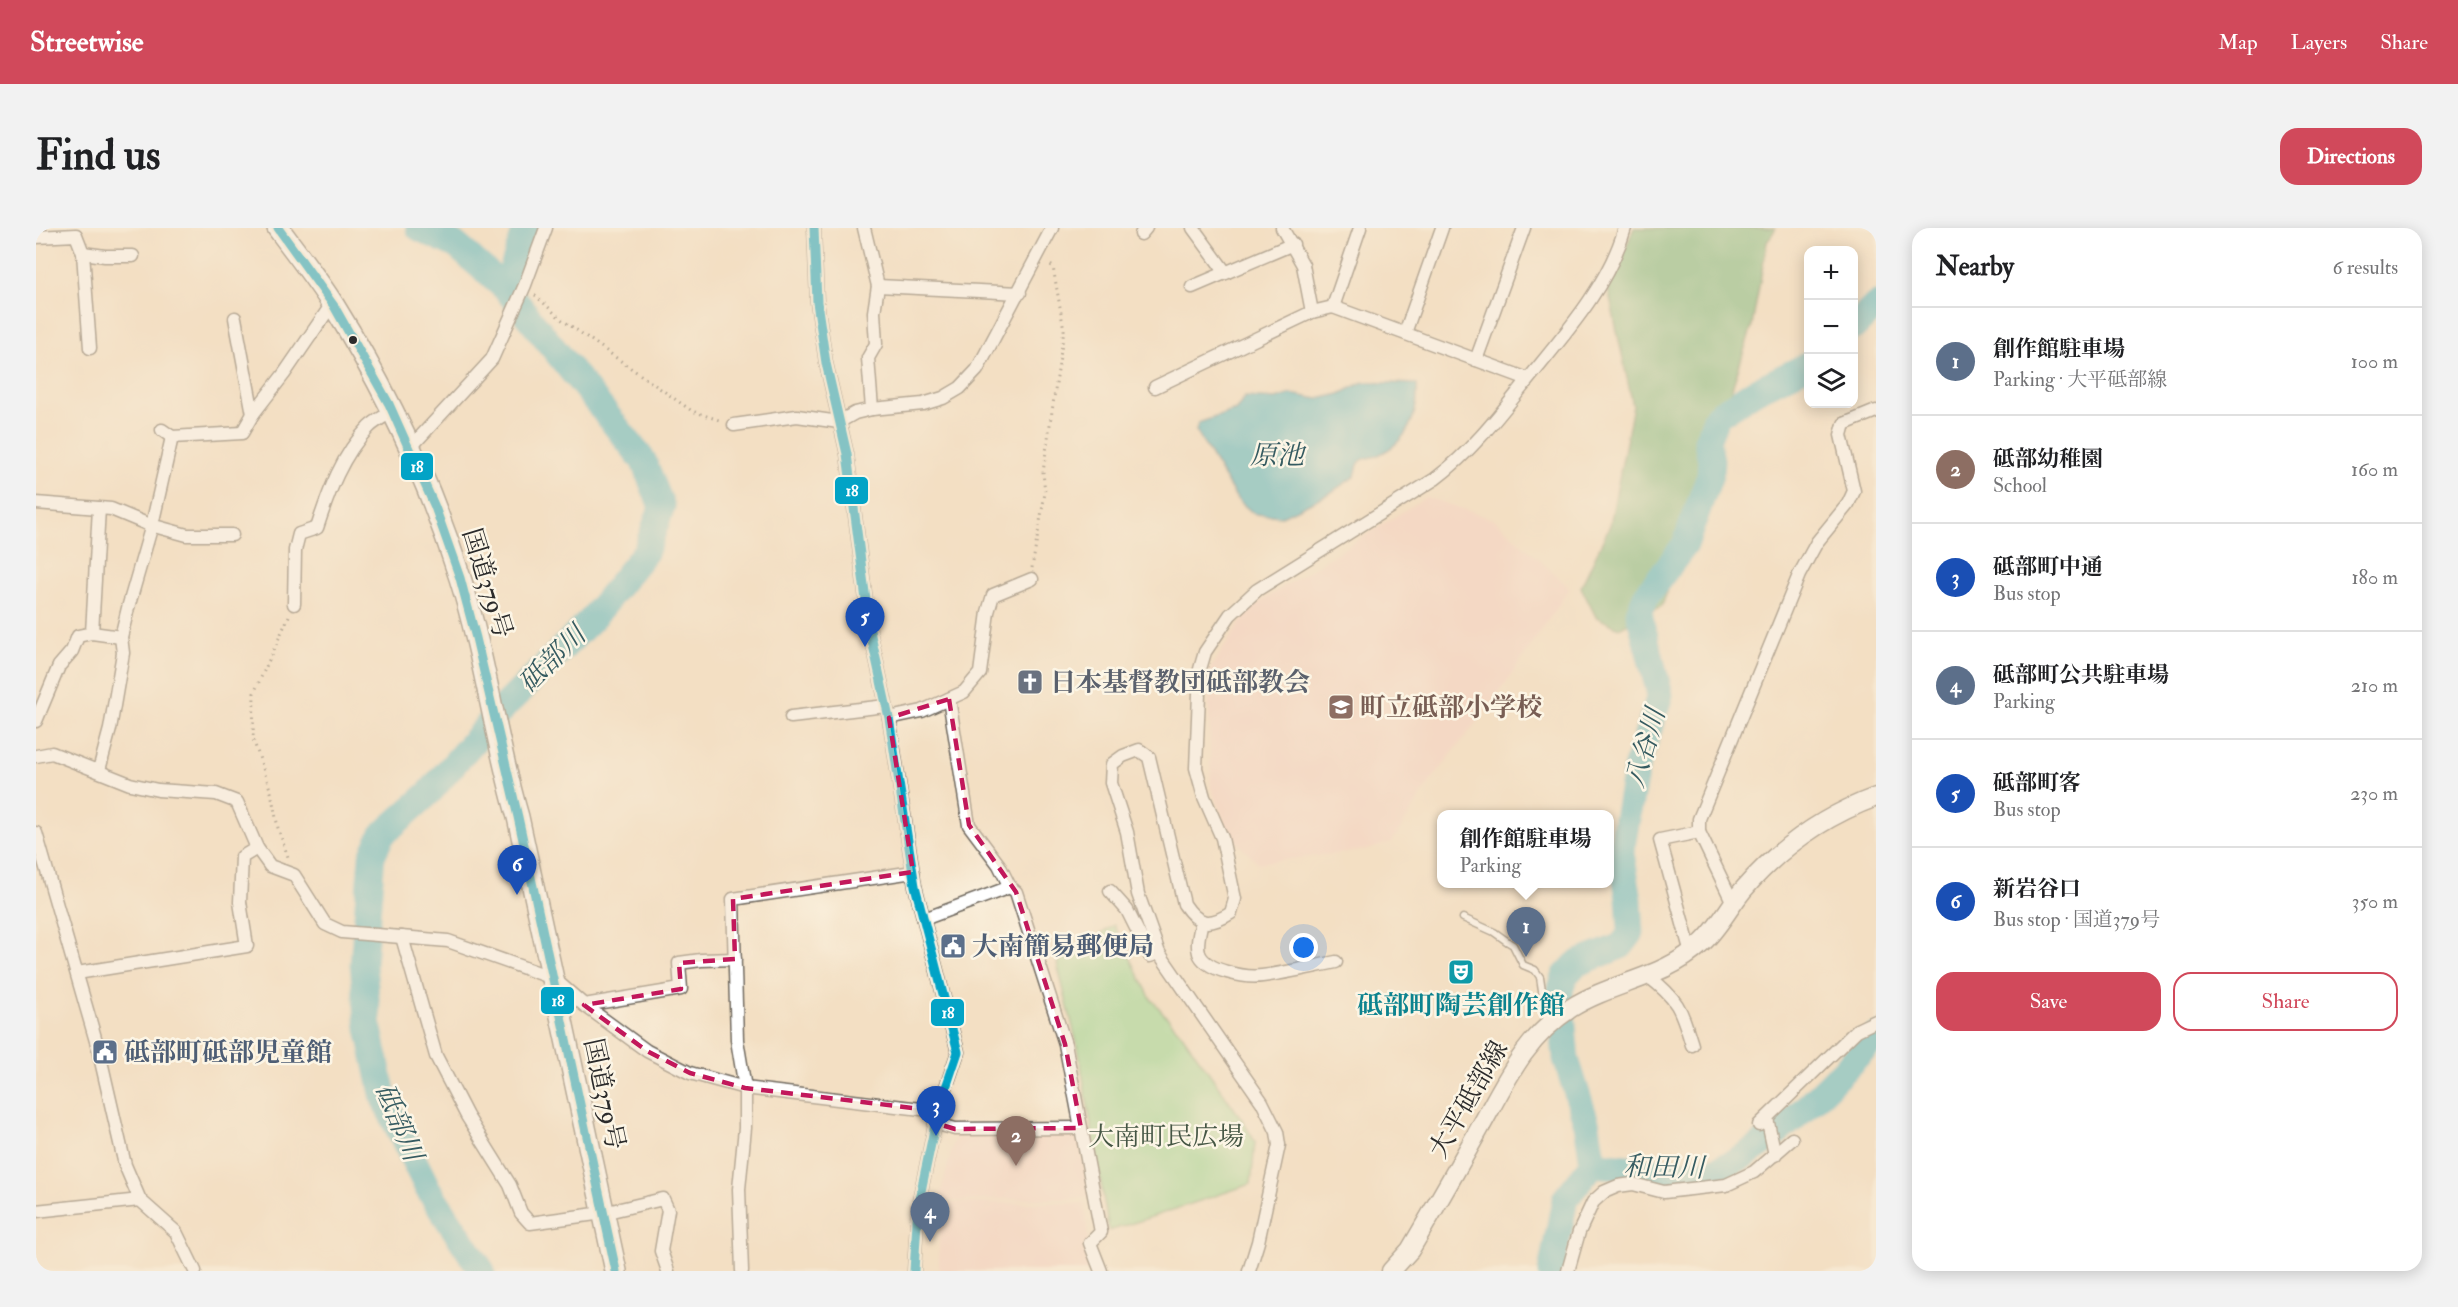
<!DOCTYPE html>
<html lang="en">
<head>
<meta charset="utf-8">
<style>
	body { margin:0; font-family:"IM FELL Double Pica","Noto Serif JP",serif; background:#f2f2f2; color:#202124 }
	.controls { position:absolute; right:18px; top:18px; display:grid; overflow:hidden; border-radius:12px; box-shadow:0 3px 15px #0003 }
	.controls button { width:54px; height:54px; display:grid; place-items:center; padding:0; border:0; border-bottom:2px solid #e0e0e0; background:#fff; color:#202124; font:30px sans-serif }
	.you { position:absolute; left:1268px; top:720px; width:21px; height:21px; margin:-15px; border:4px solid #fff; border-radius:50%; background:#1a73e8; box-shadow:0 0 0 9px #1a73e833 }
	.badge { display:grid; place-items:center; width:39px; height:39px; border-radius:50%; background:#d1495b; color:#fff; font-size:20px; font-weight:700 }
	.pin { position:absolute; translate:-50% -50px; filter:drop-shadow(0 2px 3px #0008) }
	.pin::after { content:''; position:absolute; top:32px; width:21px; height:18px; background:inherit; clip-path:polygon(0 0,100% 0,50% 100%) }
	.popup { position:absolute; left:1401px; top:582px; width:177px; height:78px; box-sizing:border-box; display:grid; place-content:center; border-radius:12px; background:#fff; filter:drop-shadow(0 2px 4px #0005); font-size:20px; white-space:nowrap; color:#757577 }
	.popup b { font-size:22px; color:#202124 }
	.popup::after { content:''; position:absolute; left:50%; top:100%; margin-left:-12px; border:12px solid transparent; border-top-color:#fff }
	.list { margin:0; padding:0; list-style:none }
	h2 { display:flex; justify-content:space-between; align-items:center; height:78px; margin:0; padding:0 24px; font-size:26px }
	h2 small { font-size:20px; font-weight:400; color:#757577 }
	.list li { display:grid; grid-template-columns:39px 1fr auto; gap:18px; align-items:center; box-sizing:border-box; height:108px; padding:0 24px; border-top:2px solid #e0e0e0 }
	.list b { display:block; font-size:22px; white-space:nowrap }
	.list p { margin:0; font-size:20px; white-space:nowrap; color:#757577 }
	.list em { font-size:20px; font-style:normal; color:#757577 }
	.actions { display:flex; gap:12px; padding:18px 24px }
	.actions a { flex:1; padding:14px 0; border:2px solid #d1495b; border-radius:18px; text-align:center; font-size:21px; color:#d1495b }
	.actions .main { background:#d1495b; color:#fff }
	.icon { flex:none; width:33px; height:33px; fill:none; stroke:currentColor; stroke-width:2; stroke-linecap:round; stroke-linejoin:round }
	.map { position:relative; flex:none; width:1840px; height:1043px; overflow:hidden; border-radius:18px }
	header { display:flex; align-items:center; gap:36px; box-sizing:border-box; height:84px; padding:0 30px; background:#d1495b; color:#fff }
	header strong { font-size:28px }
	nav { display:flex; gap:33px; margin-inline-start:auto; font-size:21px }
	.intro { display:flex; align-items:center; justify-content:space-between; box-sizing:border-box; height:144px; padding:0 36px }
	h1 { margin:0; font-size:42px }
	.button { padding:15px 27px; border-radius:18px; background:#d1495b; color:#fff; font-size:21px; font-weight:700 }
	main { display:flex; gap:36px; padding:0 36px }
	aside { flex:1; background:#fff; border-radius:18px; box-shadow:0 3px 15px #0003 }
	.map>svg:first-child { display:block }
</style>
</head>
<body>
<header>
<strong>Streetwise</strong>
<nav><a>Map</a><a>Layers</a><a>Share</a></nav>
</header>
<div class="intro"><h1>Find us</h1><a class="button">Directions</a></div>
<main>
<div class="map">
<svg width="1840" height="1043" viewBox="0 0 1840 1043">
	<rect width="100%" height="100%" fill="#fcf5e5"/>
	<filter id="ink" filterUnits="userSpaceOnUse"><feTurbulence type="fractalNoise" baseFrequency=".0167" numOctaves="2"/><feDisplacementMap in="SourceGraphic" scale="12" xChannelSelector="R" yChannelSelector="G"/><feConvolveMatrix kernelMatrix="1 2 1 2 8 2 1 2 1" color-interpolation-filters="sRGB"/></filter>
	<filter id="wash" filterUnits="userSpaceOnUse"><feTurbulence type="fractalNoise" baseFrequency=".008" numOctaves="4" result="noise"/><feDisplacementMap in="SourceGraphic" scale="24" xChannelSelector="R" yChannelSelector="G"/><feGaussianBlur stdDeviation="1.35" result="paint"/><feColorMatrix in="noise" values="0 0 0 0 0 0 0 0 0 0 0 0 0 0 0 0 0 1.4 0 .05"/><feComposite in="paint" operator="in"/></filter>
	<g filter="url(#wash)">
		<rect width="100%" height="100%" fill="#f3dfc3"/>
		<g fill="#f6d1c5">
			<path d="M1390 269 1459 292 1534 360 1468 458 1394 554 1356 614 1331 622 1222 635 1193 606 1175 559 1172 445 1213 381Z"/>
			<path d="M1042 905 1055 970 903 973 920 906Z"/>
			<path d="M903 975H1049L1054 1043H903Z"/>
		</g>
		<path fill="#92d891" stroke="#5e825e" stroke-width="1.5" d="M1078 697 1115 771 1145 805 1207 893 1219 914 1215 956 1073 1003 1042 820 1021 735Z"/>
		<path fill="#75b87b" stroke="#507253" stroke-width="1.5" d="M1598 0H1740L1731 14 1716 98 1626 378 1583 400 1560 389 1545 359 1574 297 1597 178 1572 61Z"/>
		<path fill="#48b5c4" stroke="#3a7078" stroke-width="1.5" d="M1327 154 1381 156C1383 188 1371 215 1340 228 1335 230 1327 229 1323 235 1321 238 1320 245 1319 248L1294 265 1246 288 1218 286 1201 271 1160 203 1162 195 1200 182 1209 169 1240 171 1255 166 1282 171 1304 166Z"/>
		<g fill="none" stroke-linecap="round" stroke-linejoin="round">
			<g stroke="#48b5c4" stroke-width="27">
				<path d="M383 0 421 18 470 61 607 232 626 279 610 323 555 392 461 486 393 565 346 607 336 628 327 736 333 801 348 871 392 961 446 1043"/>
				<path d="M470 61 490 0"/>
				<path d="M1818 99 1840 77"/>
				<path d="M1557 936 1551 897 1530 831 1524 763 1529 748 1540 736 1585 718 1595 705 1593 671 1585 624 1600 541 1624 467 1603 385 1610 368 1649 317 1674 247 1675 232 1671 213 1681 188 1719 163 1772 137"/>
				<path d="M1557 936C1590 939 1628 946 1661 945 1716 943 1804 847 1840 808"/>
				<path d="M1515 1043 1529 971 1557 936"/>
			</g>
		</g>
	</g>
	<g filter="url(#ink)">
		<g fill="none" stroke-linecap="round" stroke-linejoin="round">
			<defs>
				<path id="lane" d="M1427 690 1458 704 1472 714 1477 717 1487 737 1499 742 1504 749 1511 795"/>
				<g id="street">
					<path d="M778 0 781 74 790 135 811 226 834 403 853 490 879 658 922 824 902 883 882 977 878 1043"/>
					<path d="M828 0 842 58 838 84 840 116 832 130 836 181"/>
					<path d="M1157 0 1190 45"/>
					<path d="M1246 0 1267 37 1276 84"/>
					<path d="M1105 6 1110 0"/>
					<path d="M0 9 40 7 47 25 54 120"/>
					<path d="M47 25 69 28H97"/>
					<path d="M842 58 984 65"/>
					<path d="M1156 59 1257 16"/>
					<path d="M1297 79 1324 0"/>
					<path d="M199 90 217 186"/>
					<path d="M1369 105 1406 0"/>
					<path d="M1440 132 1488 0"/>
					<path d="M1119 159 1276 84 1297 79 1492 151"/>
					<path d="M698 197 761 188 803 194 819 185 836 181 887 176 907 170 924 160 941 142 1016 0"/>
					<path d="M126 202 136 209 206 205 217 186 248 146 296 76"/>
					<path d="M374 220 456 131 489 57 510 0"/>
					<path d="M0 275 75 281 111 296 151 307H196"/>
					<path d="M258 376 259 322 263 306 281 300C293 263 306 227 333 199 339 193 349 188 357 183"/>
					<path d="M56 405 63 280"/>
					<path d="M913 471 933 597 963 637 974 659 980 664 1029 816 1065 1004 1054 1015 1065 1043"/>
					<path d="M755 489 850 478"/>
					<path d="M853 490 886 483 928 464 944 445 952 384 957 367 996 351"/>
					<path d="M0 493 23 438 36 423 42 408 56 405 85 409"/>
					<path d="M0 528 16 525 94 556 122 562 180 566 201 574 221 620 234 638 258 647 289 696 306 704 412 713 517 750 548 777 611 823 654 845 709 860 902 883"/>
					<path d="M63 542 74 501 87 425 85 409 92 380 116 297 136 209"/>
					<path d="M0 605 62 820 89 937 104 972 140 1004 159 1043"/>
					<path d="M1074 663 1091 682 1114 728 1123 725"/>
					<path d="M1697 675 1663 604V591L1763 347 1781 314 1812 276 1818 263 1805 207 1808 196 1840 183"/>
					<path d="M888 691 974 659"/>
					<path d="M1166 693C1164 703 1160 715 1163 725 1169 743 1210 750 1226 748 1250 745 1275 739 1300 734"/>
					<path d="M366 709 400 828 431 888 474 957 485 985 494 995 567 985 627 971 632 982 625 1023 632 1043"/>
					<path d="M1655 725 1624 612 1663 604"/>
					<path d="M41 745 211 718 204 674 206 629 221 620"/>
					<path d="M1612 748C1643 772 1645 781 1656 817"/>
					<path d="M548 777 645 761 643 735 665 732 699 731"/>
					<path d="M1731 890 1739 927"/>
					<path d="M899 895 919 901 1045 900"/>
					<path d="M1723 897 1821 802 1840 793"/>
					<path d="M0 983 104 972"/>
					<path d="M706 1043 703 961 709 900V860L701 812 697 671 877 644"/>
					<path d="M1213 1043 1222 1014 1243 917 1241 904 1226 874 1123 725 1102 666 1091 604 1075 555 1076 536 1087 528 1103 522 1113 529 1148 676C1162 697 1173 699 1195 685L1199 671 1186 610 1168 569 1160 540 1164 441 1169 424 1194 387 1221 362 1399 251C1435 224 1462 189 1490 154 1528 107 1572 59 1589 0"/>
					<path d="M1532 1043 1543 1004 1557 974 1568 964 1582 958 1597 956 1628 964 1690 957 1718 944 1756 911"/>
				</g>
				<path id="primary" d="M1355 1043 1374 1022 1384 1005C1405 969 1425 934 1445 898 1471 851 1489 810 1535 780 1576 754 1629 750 1665 716 1682 701 1693 679 1707 662 1743 620 1788 588 1840 569"/>
				<path id="highway" d="M242 0C261 26 281 51 298 78 351 163 394 255 424 350 449 429 459 510 482 589L580 1043"/>
			</defs>
			<use href="#lane" stroke="#716a60" stroke-width="9"/>
			<use href="#street" stroke="#716a60" stroke-width="15"/>
			<use href="#primary" stroke="#716a60" stroke-width="21"/>
			<use href="#highway" stroke="#716a60" stroke-width="24"/>
			<g stroke="#716a60" stroke-width="3" stroke-dasharray="1.5 4.5" stroke-linecap="butt">
				<path d="M499 67 525 91 656 183 686 193"/>
				<path d="M996 340 1009 265 1007 244 1028 102 1017 39 1012 35"/>
				<path d="M253 388 218 465 217 511 235 564 242 600 253 632"/>
			</g>
			<use href="#lane" stroke="#fff" stroke-width="6"/>
			<use href="#street" stroke="#fff" stroke-width="12"/>
			<use href="#primary" stroke="#fff" stroke-width="18"/>
			<use href="#highway" stroke="#fff" stroke-width="21"/>
			<defs>
				<g id="bus-1">
					<path d="M242 0 298 78 353 176 399 279 424 350 440 410 482 589 580 1043"/>
					<path d="M778 0 781 74 790 135 811 226 834 403 853 490 879 658 922 824 902 883 882 977 878 1043"/>
				</g>
			</defs>
			<use href="#bus-1" stroke="#fcf5e5" stroke-width="14"/>
			<use href="#bus-1" stroke="#02a3c6" stroke-width="9"/>
		</g>
	</g>
	<path d="M0 0H1840V1043H0ZM913 471 933 597 980 664 1029 816 1045 900 919 901 899 895 902 883 709 860 654 845 611 823 548 777 645 761 643 735 699 731 697 671 877 644 853 490Z" fill="#f3dfc3" fill-opacity=".55" fill-rule="evenodd"/>
	<path fill="none" stroke="#c2185b" stroke-width="4.5" stroke-dasharray="12 8" stroke-linejoin="round" d="M913 471 933 597 980 664 1029 816 1045 900 919 901 899 895 902 883 709 860 654 845 611 823 548 777 645 761 643 735 699 731 697 671 877 644 853 490Z"/>
	<defs>
		<symbol id="church-square" viewBox="-11 -11 22 22"><rect x="-9" y="-9" width="18" height="18" rx="4" fill="#6b7280" stroke="#fcf5e5"/><path d="M-1.2-6h2.4v3.5h3.3v2.4h-3.3V6h-2.4V-.1h-3.3v-2.4h3.3Z" fill="#fff"/></symbol>
		<symbol id="school-square" viewBox="-11 -11 22 22"><rect x="-9" y="-9" width="18" height="18" rx="4" fill="#8d6e63" stroke="#fcf5e5"/><path d="M0-5L7-2L0 1L-7-2ZM-4 1L0 2.5L4 1V4Q0 6-4 4Z" fill="#fff"/></symbol>
		<symbol id="civic-square" viewBox="-11 -11 22 22"><rect x="-9" y="-9" width="18" height="18" rx="4" fill="#5c6f8a" stroke="#fcf5e5"/><path d="M-.6-6.5H3V-4.5H.6V-3L4-1V1h2V6H-6V1h2V-1L-.6-3ZM-1.2 2.5V6h2.4V2.5Z" fill="#fff"/></symbol>
		<symbol id="theatre-square" viewBox="-11 -11 22 22"><rect x="-9" y="-9" width="18" height="18" rx="4" fill="#0f9aa8" stroke="#fcf5e5"/><path d="M-5-5.5Q0-4 5-5.5V0Q5 5 0 6Q-5 5-5 0ZM-3.3-2.5H-1v1.5H-3.3ZM1-2.5H3.3v1.5H1ZM-2.8 1Q0 5.5 2.8 1Z" fill="#fff"/></symbol>
	</defs>
	<g fill-rule="evenodd">
		<use href="#church-square" x="979" y="439" width="30" height="30"/>
		<use href="#school-square" x="1290" y="464" width="30" height="30"/>
		<use href="#civic-square" x="902" y="703" width="30" height="30"/>
		<use href="#theatre-square" x="1410" y="729" width="30" height="30"/>
		<use href="#civic-square" x="54" y="809" width="30" height="30"/>
	</g>
	<circle fill="#2b2b2b" stroke="#fcf5e5" stroke-width="2" cx="317" cy="112" r="5"/>
	<g text-anchor="middle" stroke-width="5" stroke-linejoin="round" paint-order="stroke">
		<g font-size="26" fill="#2b2b2b" stroke="#fcf5e5">
			<text transform="translate(452 355) rotate(73)" y="9">国道379号</text>
			<text transform="translate(569 866) rotate(78)" y="9">国道379号</text>
			<text transform="translate(1432 871) rotate(-60)" y="9">大平砥部線</text>
		</g>
		<g font-size="26" font-weight="bold" fill="#5b616d" stroke="#fcf5e5" text-anchor="start">
			<text x="1014" y="463">日本基督教団砥部教会</text>
		</g>
		<g font-size="26" font-weight="bold" fill="#785e54" stroke="#fcf5e5" text-anchor="start">
			<text x="1324" y="488">町立砥部小学校</text>
		</g>
		<g font-size="26" font-weight="bold" fill="#4e5e75" stroke="#fcf5e5" text-anchor="start">
			<text x="936" y="727">大南簡易郵便局</text>
			<text x="88" y="833">砥部町砥部児童館</text>
		</g>
		<g font-size="26" font-weight="bold" fill="#0d838f" stroke="#fcf5e5">
			<text x="1425" y="786">砥部町陶芸創作館</text>
		</g>
		<g font-size="26" fill="#455644" stroke="#fcf5e5">
			<text x="1130" y="917">大南町民広場</text>
		</g>
		<g font-size="27" font-style="italic" fill="#355b61" stroke="#fcf5e5">
			<text x="1241" y="236">原池</text>
			<text transform="translate(516 431) rotate(-45)" y="9">砥部川</text>
			<text transform="translate(1609 520) rotate(-74)" y="9">八谷川</text>
			<text transform="translate(363 894) rotate(67)" y="9">砥部川</text>
			<text transform="translate(1628 939) rotate(1)" y="9">和田川</text>
		</g>
	</g>
	<g stroke="#fcf5e5" stroke-width="2">
		<rect x="364" y="224" width="34" height="29" rx="6" fill="#02a3c6"/>
		<rect x="798" y="248" width="35" height="29" rx="6" fill="#02a3c6"/>
		<rect x="504" y="758" width="35" height="29" rx="6" fill="#02a3c6"/>
		<rect x="894" y="770" width="35" height="29" rx="6" fill="#02a3c6"/>
	</g>
	<g font-size="16" text-anchor="middle" font-weight="bold" fill="#fff">
		<text x="381" y="244">18</text>
		<text x="816" y="268">18</text>
		<text x="522" y="778">18</text>
		<text x="912" y="790">18</text>
	</g>
</svg>
<div class="controls">
<button>+</button>
<button>−</button>
<button><svg class="icon" aria-label="layers" viewBox="0 0 24 24"><path d="M12 4l9 5-9 5-9-5zM3 14l9 5 9-5"/></svg></button>
</div>
<div class="you"></div>
<div class="pin badge" style="left:1490px;top:729px;background:#5c6f8a">1</div>
<div class="popup"><b>創作館駐車場</b>Parking</div>
<div class="pin badge" style="left:980px;top:938px;background:#8d6e63">2</div>
<div class="pin badge" style="left:900px;top:908px;background:#1a4fb4">3</div>
<div class="pin badge" style="left:894px;top:1014px;background:#5c6f8a">4</div>
<div class="pin badge" style="left:829px;top:419px;background:#1a4fb4">5</div>
<div class="pin badge" style="left:481px;top:667px;background:#1a4fb4">6</div>
</div>
<aside>
<h2>Nearby<small>6 results</small></h2>
<ul class="list">
<li><span class="badge" style="background:#5c6f8a">1</span><div><b>創作館駐車場</b><p>Parking · 大平砥部線</p></div><em>100 m</em></li>
<li><span class="badge" style="background:#8d6e63">2</span><div><b>砥部幼稚園</b><p>School</p></div><em>160 m</em></li>
<li><span class="badge" style="background:#1a4fb4">3</span><div><b>砥部町中通</b><p>Bus stop</p></div><em>180 m</em></li>
<li><span class="badge" style="background:#5c6f8a">4</span><div><b>砥部町公共駐車場</b><p>Parking</p></div><em>210 m</em></li>
<li><span class="badge" style="background:#1a4fb4">5</span><div><b>砥部町客</b><p>Bus stop</p></div><em>230 m</em></li>
<li><span class="badge" style="background:#1a4fb4">6</span><div><b>新岩谷口</b><p>Bus stop · 国道379号</p></div><em>350 m</em></li>
</ul>
<div class="actions"><a class="main">Save</a><a>Share</a></div>
</aside>
</main>
</body>
</html>
